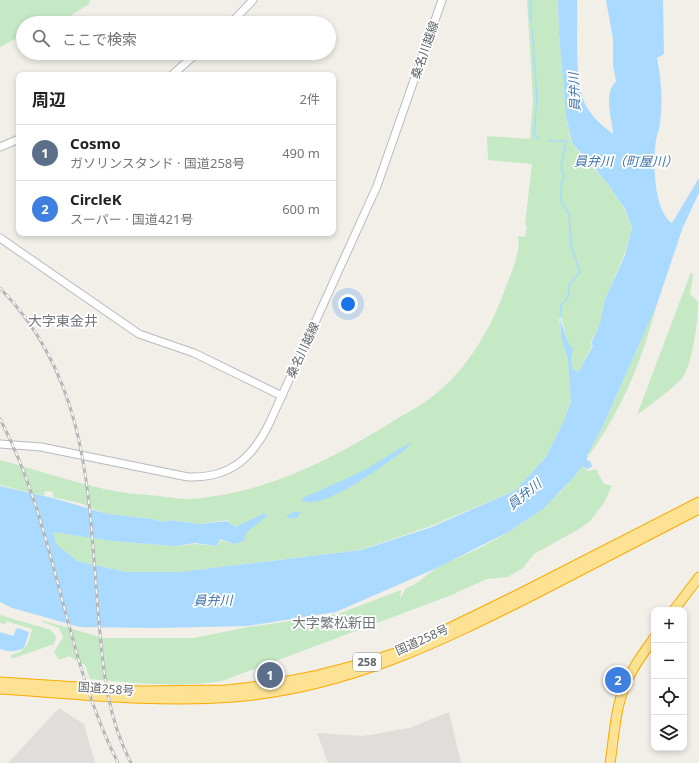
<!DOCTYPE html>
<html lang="ja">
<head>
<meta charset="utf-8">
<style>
	body { margin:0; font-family:"Noto Sans","Noto Sans JP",sans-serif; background:#f6f6f6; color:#222 }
	.controls { position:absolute; right:12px; bottom:12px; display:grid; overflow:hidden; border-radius:8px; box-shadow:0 2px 6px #0003 }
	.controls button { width:36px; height:36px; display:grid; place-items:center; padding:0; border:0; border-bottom:1px solid #e0e0e0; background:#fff; color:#222; font:20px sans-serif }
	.you { position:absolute; left:348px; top:304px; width:14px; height:14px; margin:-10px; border:3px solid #fff; border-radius:50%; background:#1a73e8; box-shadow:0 0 0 6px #1a73e833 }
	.badge { display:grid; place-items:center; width:26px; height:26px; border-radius:50%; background:#ea4335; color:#fff; font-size:13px; font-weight:700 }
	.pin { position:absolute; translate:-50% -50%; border:2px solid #fff; box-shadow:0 1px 4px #0006 }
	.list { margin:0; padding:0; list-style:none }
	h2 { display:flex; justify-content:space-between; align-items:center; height:52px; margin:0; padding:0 16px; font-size:17px }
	h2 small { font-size:13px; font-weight:400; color:#767676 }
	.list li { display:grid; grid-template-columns:26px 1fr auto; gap:12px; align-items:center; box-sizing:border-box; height:56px; padding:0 16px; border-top:1px solid #e0e0e0 }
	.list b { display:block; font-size:15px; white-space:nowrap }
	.list p { margin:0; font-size:13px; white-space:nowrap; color:#767676 }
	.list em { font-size:13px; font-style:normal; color:#767676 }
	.icon { flex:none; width:22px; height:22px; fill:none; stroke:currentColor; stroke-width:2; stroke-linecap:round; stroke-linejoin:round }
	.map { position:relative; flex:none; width:699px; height:763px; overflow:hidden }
	.search { position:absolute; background:#fff; box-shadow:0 2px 6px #0003; left:16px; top:16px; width:320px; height:44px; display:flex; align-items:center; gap:10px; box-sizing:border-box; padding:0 14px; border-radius:22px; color:#767676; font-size:15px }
	.panel { position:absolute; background:#fff; box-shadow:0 2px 6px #0003; left:16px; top:72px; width:320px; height:164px; border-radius:8px }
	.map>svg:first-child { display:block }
</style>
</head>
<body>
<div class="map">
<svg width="699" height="763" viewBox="0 0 699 763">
	<rect width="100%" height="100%" fill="#f1efe8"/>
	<g fill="#e0deda">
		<path d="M59 708 84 724 95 763H8Z"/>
		<path d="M449 712 461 763H328L317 733 363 736 409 728Z"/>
	</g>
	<g fill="#c5e8c5">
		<path d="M0 0H90L89 4 67 18 55 23H23V35L0 47Z"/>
		<path d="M527 0H558L559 33 566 116 571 142 585 160 608 184 625 210 632 229 624 255 605 299 600 323 590 344 592 346 578 372 573 369 571 362 573 349 568 346 561 315 559 317 561 337 568 359 570 375 571 400 563 423 546 457 516 490 431 526 360 550 179 572H126L77 561 55 544 53 532 112 541 175 546 195 544 217 546 220 540 234 544 244 541 247 532 267 516 235 527 227 520 200 524 169 520 163 522 153 519 107 514 80 503 53 497V492L45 491 44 496 0 485V460C34 469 66 480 100 488 119 493 139 494 158 496 169 497 180 499 191 499 265 494 333 459 395 420 408 412 422 405 433 396 467 370 491 329 505 289 511 273 521 253 518 236L525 237 527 227 525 224 532 164 488 160 487 136 530 139 533 98Z"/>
		<path d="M691 272 693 275 690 294 698 302C698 321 693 361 683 377 677 386 647 407 637 415Z"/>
		<path d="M656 307C642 360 622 410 589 455L588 453 601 430Z"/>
		<path d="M582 466 588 471 596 469 604 484 612 486 604 503 590 521 579 529 534 554 523 568 508 577 487 579 449 596 222 681C181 688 132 683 90 679L85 665 69 656 59 660 54 652 63 637 59 628 43 622 41 620 104 638H194L248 627 338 614 401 590 400 599 406 588C418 585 427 573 439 567 451 560 465 555 478 549 520 527 554 505 582 466Z"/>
		<path d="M0 615 51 630 56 637 54 644 11 659V655C26 652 29 643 32 629L6 621V624L0 623Z"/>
	</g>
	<g fill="#aadaff">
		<path d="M558 0H577C578 30 574 75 584 102 590 115 602 126 613 134 612 117 603 95 616 81L613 65V39L606 0H663L664 54 657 58C661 76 663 103 660 122 660 128 657 134 656 140 653 161 653 210 672 223L699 178V193L683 227 656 307 601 430 588 453 587 460 591 462 592 467 587 469 582 466 573 478 543 509 510 531 439 567 336 612 247 626 156 628 80 627 12 608 0 602V486L53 498 108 514 153 519 163 522 169 520 200 524 227 521 235 527 265 513 267 516 247 532 244 541 234 544 220 539 217 546 195 543 175 546 112 541 53 532 56 544 77 561 126 572H179L361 550 432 527 516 490 546 457 563 423 571 401 568 359 561 337 560 318 567 341 573 349 571 362 573 369 578 372 593 346 591 344 600 323 605 299 625 255 632 228 625 209 608 184 572 143 566 116 559 33Z"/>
		<path d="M411 442 406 449C386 463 325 511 302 501L303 498 363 471Z"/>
		<path d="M293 512H301L297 518H288L286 517Z"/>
		<path d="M17 628 29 632 24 648C16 652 8 652 0 649V632L13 636Z"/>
	</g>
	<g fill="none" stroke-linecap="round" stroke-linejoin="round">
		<g stroke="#aadaff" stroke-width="1.5">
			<path d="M531 0V22"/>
			<path d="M532 28 537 98 534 134 539 139"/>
			<path d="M549 141H566L561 168 564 176 561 187V200L569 215 571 246 580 272 569 285C570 292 568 301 561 305L560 318"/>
		</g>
		<defs>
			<g id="secondary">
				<path d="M231 23 253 0"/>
				<path d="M172 75 197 53"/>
				<path d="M0 147 19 139"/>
				<path d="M0 238 139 334 194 353 282 396"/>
				<path d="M0 444 41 447 188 477C229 478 251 460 269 424L377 186 442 0"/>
			</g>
			<g id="highway">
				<path d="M674 610 699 577"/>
				<path d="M0 682 140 691 226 690 268 685 314 676 368 662 404 650 517 595 699 502"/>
				<path d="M0 689C77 694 156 703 234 697 346 688 438 643 537 593 591 565 645 537 699 509"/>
				<path d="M610 763C614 738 615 711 624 688 631 669 643 654 654 638"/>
			</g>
		</defs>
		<use href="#secondary" stroke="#b6babf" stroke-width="9"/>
		<use href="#highway" stroke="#f9ab00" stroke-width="11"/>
		<use href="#secondary" stroke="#fff" stroke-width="7"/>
		<use href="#highway" stroke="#fde293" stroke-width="9"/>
		<defs>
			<g id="rail">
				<path d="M0 288C92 382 88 501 99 622 103 671 108 719 131 763"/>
				<path d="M0 419C57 527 63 654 118 763"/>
			</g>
		</defs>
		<use href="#rail" stroke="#b6b7b8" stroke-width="3"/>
		<use href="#rail" stroke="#fff" stroke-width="1.5" stroke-dasharray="4.5" stroke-linecap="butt"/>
	</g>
	<g text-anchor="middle" stroke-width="3.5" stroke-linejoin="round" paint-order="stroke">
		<rect fill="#fff" stroke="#8f9295" stroke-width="1" x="353" y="653" width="28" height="18" rx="3"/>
		<g font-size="11" font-weight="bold" fill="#5f6368">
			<text x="367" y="666">258</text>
		</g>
		<g font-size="12" fill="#5f6368" stroke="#fff">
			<text transform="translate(425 50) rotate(-71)" y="4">桑名川越線</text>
			<text transform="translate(303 350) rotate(-65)" y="4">桑名川越線</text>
			<text transform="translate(422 640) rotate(-24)" y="4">国道258号</text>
			<text transform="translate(106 689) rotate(4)" y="4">国道258号</text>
		</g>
		<g font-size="13" font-style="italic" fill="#4174aa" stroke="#fff">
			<text transform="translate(574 92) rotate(-93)" y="5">員弁川</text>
			<text x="626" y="166">員弁川（町屋川）</text>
			<text transform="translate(524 494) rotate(-39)" y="5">員弁川</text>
			<text transform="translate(213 600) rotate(-1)" y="5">員弁川</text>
		</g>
		<g font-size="14" fill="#70757a" stroke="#fff">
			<text x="63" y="326">大字東金井</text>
			<text x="334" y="628">大字繁松新田</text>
		</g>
	</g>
</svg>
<div class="controls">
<button>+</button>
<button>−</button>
<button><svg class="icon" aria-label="locate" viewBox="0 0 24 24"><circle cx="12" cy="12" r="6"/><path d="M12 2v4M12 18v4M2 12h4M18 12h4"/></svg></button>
<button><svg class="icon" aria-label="layers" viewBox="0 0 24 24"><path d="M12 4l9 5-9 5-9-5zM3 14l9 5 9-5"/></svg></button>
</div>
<div class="you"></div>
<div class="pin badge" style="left:270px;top:675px;background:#5c6f8a">1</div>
<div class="pin badge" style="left:618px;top:680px;background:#3f7fe0">2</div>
<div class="search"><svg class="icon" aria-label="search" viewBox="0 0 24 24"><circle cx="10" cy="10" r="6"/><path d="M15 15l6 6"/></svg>ここで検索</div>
<section class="panel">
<h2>周辺<small>2件</small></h2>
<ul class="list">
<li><span class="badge" style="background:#5c6f8a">1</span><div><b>Cosmo</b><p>ガソリンスタンド · 国道258号</p></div><em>490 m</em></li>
<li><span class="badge" style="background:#3f7fe0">2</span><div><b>CircleK</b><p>スーパー · 国道421号</p></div><em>600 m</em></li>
</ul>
</section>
</div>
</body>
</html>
